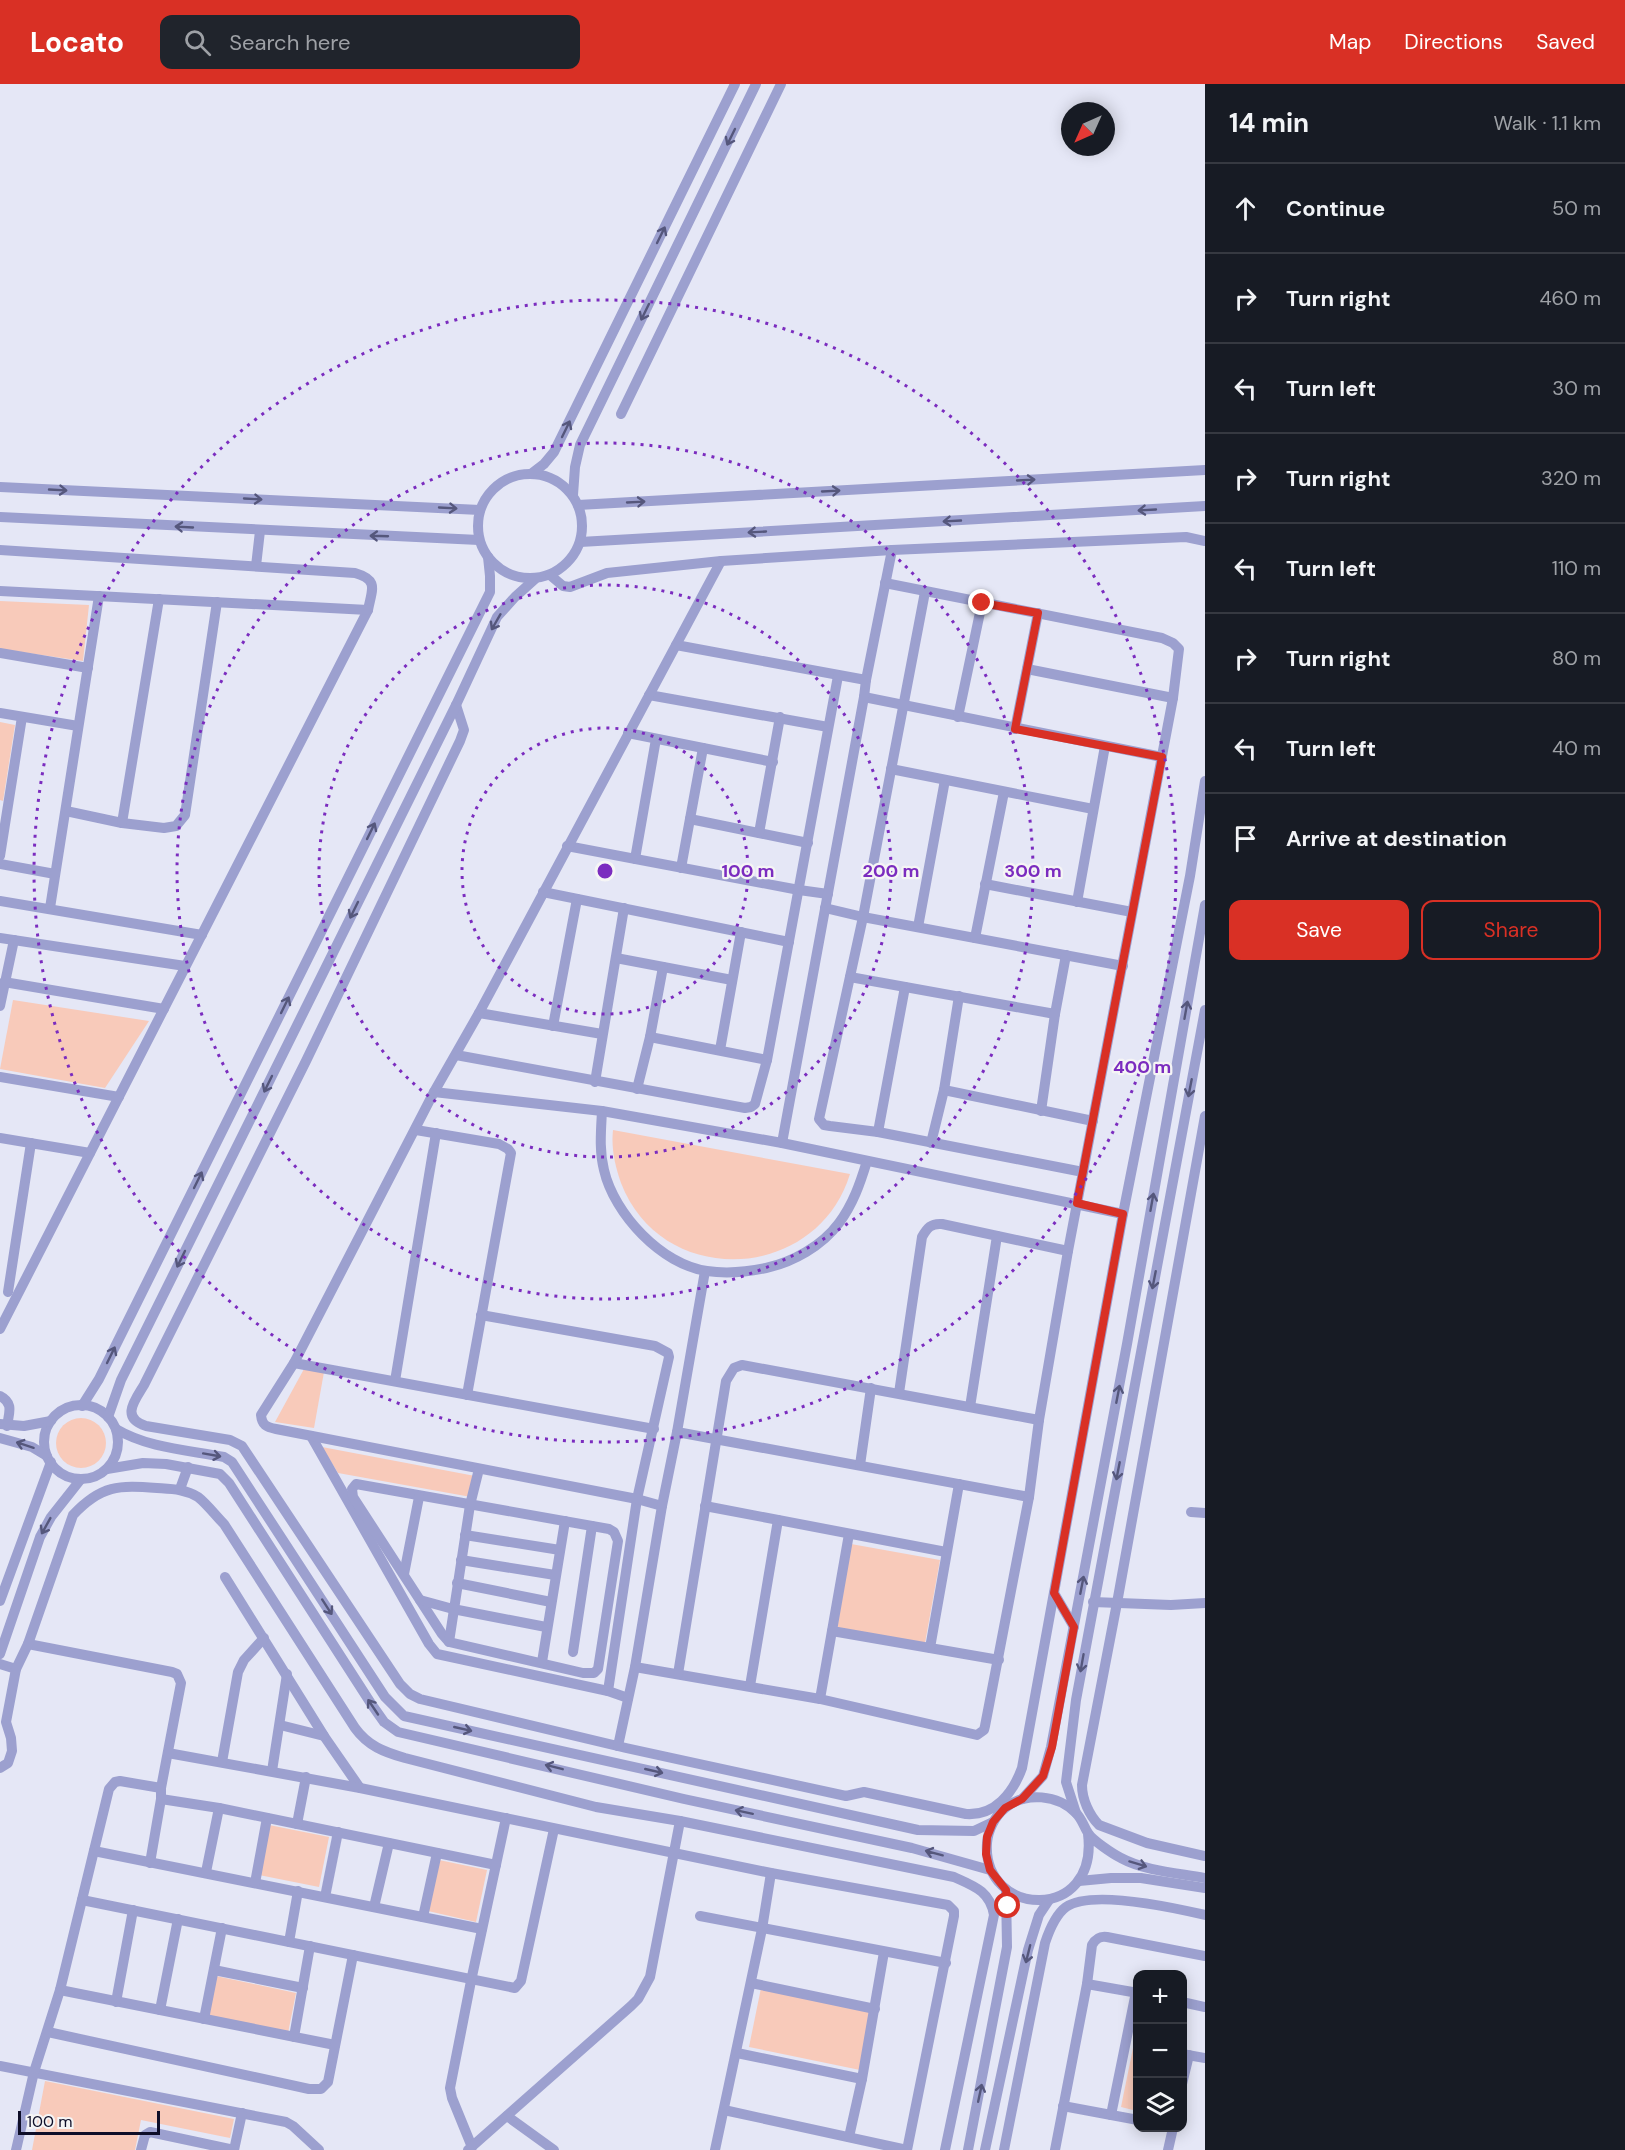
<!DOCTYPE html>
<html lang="en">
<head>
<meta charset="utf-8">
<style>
	body { margin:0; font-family:"DM Sans",sans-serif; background:#20242c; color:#f1f3f6 }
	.controls { position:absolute; right:18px; bottom:18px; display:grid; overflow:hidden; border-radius:12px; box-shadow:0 3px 15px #0003 }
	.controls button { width:54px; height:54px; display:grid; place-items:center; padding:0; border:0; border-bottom:2px solid #363941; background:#171b24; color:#f1f3f6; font:30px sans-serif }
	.compass { position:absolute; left:1061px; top:18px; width:54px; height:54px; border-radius:50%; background:#171b24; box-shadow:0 3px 15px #0003; rotate:225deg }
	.scale { position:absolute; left:18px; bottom:15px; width:142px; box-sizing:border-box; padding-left:6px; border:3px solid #0e0e28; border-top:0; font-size:16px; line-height:21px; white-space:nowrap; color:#0e0e28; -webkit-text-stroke:4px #f5f5f5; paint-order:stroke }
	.stop { position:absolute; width:18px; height:18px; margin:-14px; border:4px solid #d93025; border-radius:50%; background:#fff }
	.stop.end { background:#d93025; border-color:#fff; box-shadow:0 2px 6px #0008 }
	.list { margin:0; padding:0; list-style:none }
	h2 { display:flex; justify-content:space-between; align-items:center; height:78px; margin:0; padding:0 24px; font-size:26px }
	h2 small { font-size:20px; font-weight:400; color:#9ea1a6 }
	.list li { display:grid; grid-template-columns:39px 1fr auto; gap:18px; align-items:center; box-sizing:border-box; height:90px; padding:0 24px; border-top:2px solid #363941 }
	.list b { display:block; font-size:22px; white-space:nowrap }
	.list em { font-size:20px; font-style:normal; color:#9ea1a6 }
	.actions { display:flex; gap:12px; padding:18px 24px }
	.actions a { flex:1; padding:14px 0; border:2px solid #d93025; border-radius:12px; text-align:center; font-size:21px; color:#d93025 }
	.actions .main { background:#d93025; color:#fff }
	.icon { flex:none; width:33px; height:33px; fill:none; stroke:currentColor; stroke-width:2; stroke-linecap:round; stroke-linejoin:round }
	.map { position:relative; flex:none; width:1205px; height:2066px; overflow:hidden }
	header { display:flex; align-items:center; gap:36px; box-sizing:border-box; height:84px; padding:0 30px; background:#d93025; color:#fff }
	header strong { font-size:28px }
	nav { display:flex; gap:33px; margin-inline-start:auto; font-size:21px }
	.search { width:420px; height:54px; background:#20242c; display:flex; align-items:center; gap:15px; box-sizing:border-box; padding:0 21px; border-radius:12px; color:#9ea1a6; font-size:22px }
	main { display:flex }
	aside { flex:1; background:#171b24 }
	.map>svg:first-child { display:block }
</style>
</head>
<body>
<header>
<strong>Locato</strong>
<div class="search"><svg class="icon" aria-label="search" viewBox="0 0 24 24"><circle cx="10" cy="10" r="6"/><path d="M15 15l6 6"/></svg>Search here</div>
<nav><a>Map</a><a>Directions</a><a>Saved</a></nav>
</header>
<main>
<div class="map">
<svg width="1205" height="2066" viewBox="0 0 1205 2066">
	<rect width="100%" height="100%" fill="#e5e7f6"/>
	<g fill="#f8caba">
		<path d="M0 517 89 521 83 577 0 565Z"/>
		<path d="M0 638 15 641 3 717 0 716Z"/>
		<path d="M13 916 149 937 105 1004 0 985Z"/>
		<path d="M613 1046 850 1090C817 1198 662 1206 621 1099 615 1082 611 1064 613 1046Z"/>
		<path d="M304 1285 324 1288 314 1344 275 1338Z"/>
		<circle cx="81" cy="1359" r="25"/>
		<path d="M322 1363 475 1392 471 1413 338 1389Z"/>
		<path d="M851 1460 940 1476 925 1559 837 1545Z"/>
		<path d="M269 1741 329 1753 319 1803 259 1791Z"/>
		<path d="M439 1776 487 1786 476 1838 428 1827Z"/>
		<path d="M216 1892 296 1909 288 1949 208 1932Z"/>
		<path d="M761 1904 872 1927 860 1986 749 1963Z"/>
		<path d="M1133 1964 1137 1965V2027L1121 2023Z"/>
		<path d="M45 1997 234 2035 230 2054 141 2036 135 2066H32Z"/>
	</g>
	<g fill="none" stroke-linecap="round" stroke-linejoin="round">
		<g stroke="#9ca0cf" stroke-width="10">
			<path d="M621 330 781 0"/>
			<circle cx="530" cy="442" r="52"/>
			<path d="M531 390 544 380 554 368 735 0"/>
			<path d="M0 403 480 426"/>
			<path d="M573 411 575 383 580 361 756 0"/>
			<path d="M578 421 1205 386"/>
			<path d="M0 433 479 456"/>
			<path d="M580 458 1205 422"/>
			<path d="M0 466 355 489C379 496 372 505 368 526L0 1245"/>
			<path d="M256 482 260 447"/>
			<path d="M550 491 563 502 570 503 607 489 721 477 892 466 1186 453 1205 457"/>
			<path d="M0 507 368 526"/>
			<path d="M925 508 863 833 819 1035 824 1041 830 1042 878 1048 1083 1088"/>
			<path d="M676 561 866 596"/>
			<path d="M0 569 88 584"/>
			<path d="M1027 585 1173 614"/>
			<path d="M649 611 828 643"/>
			<path d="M864 613 1162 673"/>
			<path d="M456 621 464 646 460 657 306 977 144 1301C135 1316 120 1334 146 1342L230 1356 242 1362 400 1600 410 1610 420 1615 626 1664 846 1712 864 1708 966 1730C995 1732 1013 1709 1022 1684L1123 1130 1190 792 1205 697"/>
			<path d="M0 629 78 642"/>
			<path d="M958 633 982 519"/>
			<path d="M1015 645 1038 529"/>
			<path d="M628 649 773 678"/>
			<path d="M891 685 1093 725"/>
			<path d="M66 727 122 739 164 744 176 742 185 731 217 518"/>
			<path d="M690 735 808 759"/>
			<path d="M122 739 159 515"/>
			<path d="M759 749 780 633"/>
			<path d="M567 762 799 806 828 810"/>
			<path d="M0 772 22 633"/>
			<path d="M635 775 656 655"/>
			<path d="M0 780 55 790"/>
			<path d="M681 784 703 664"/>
			<path d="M985 800 1132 828"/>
			<path d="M543 808 789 858"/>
			<path d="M0 817 202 851"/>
			<path d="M1077 818 1105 662"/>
			<path d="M50 824 99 512"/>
			<path d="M825 824 863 833 1123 882"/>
			<path d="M918 843 945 696"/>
			<path d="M0 854 185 882"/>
			<path d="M975 854 1004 708"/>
			<path d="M616 874 732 896"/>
			<path d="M850 893 1055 930"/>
			<path d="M4 898 164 925"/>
			<path d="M0 922 14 856"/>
			<path d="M479 929 602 950"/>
			<path d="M553 942 577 815"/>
			<path d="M650 953 767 976"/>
			<path d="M720 966 741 848"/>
			<path d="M456 971 745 1024 751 1023 755 1020 767 976 838 592"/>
			<path d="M0 993 119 1013"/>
			<path d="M595 998 624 824"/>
			<path d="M637 1005 650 953 663 883"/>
			<path d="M944 1006 1093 1037"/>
			<path d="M434 1008 602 1027 782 1059 1123 1130"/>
			<path d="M602 1027C601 1047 599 1066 604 1086 614 1130 662 1181 707 1187 727 1190 747 1188 766 1184 793 1178 822 1162 839 1139 853 1120 860 1100 867 1077"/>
			<path d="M1041 1027 1055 930 1066 871"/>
			<path d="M1205 1032 1117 1519 1082 1701C1082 1715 1089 1731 1099 1741L1147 1759 1205 1772"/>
			<path d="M416 1046 499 1060 508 1065 511 1069 467 1311"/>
			<path d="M878 1048 905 903"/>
			<path d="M0 1054 90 1069"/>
			<path d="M782 1059 864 613 866 596 892 466"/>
			<path d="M931 1059 944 1006 959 912"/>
			<path d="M8 1208 31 1059"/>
			<path d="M481 1231 655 1262 668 1269 669 1273 637 1415 608 1607"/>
			<path d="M294 1279 654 1345"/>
			<path d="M395 1297 436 1049"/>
			<path d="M899 1309 922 1153C927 1144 931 1139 942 1140L1068 1167"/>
			<path d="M0 1312C14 1319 9 1329 7 1342"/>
			<circle cx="81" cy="1358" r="37"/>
			<path d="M82 1322 99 1295 490 508V492L488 473"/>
			<path d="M970 1323 997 1152"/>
			<path d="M108 1333 121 1296 456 621 497 533 515 513 535 495"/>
			<path d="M0 1340 24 1342 51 1337"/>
			<path d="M116 1345C148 1364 187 1366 224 1373L232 1378 385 1613 404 1632 918 1746 974 1747 993 1738"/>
			<path d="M677 1348 1029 1413"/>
			<path d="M311 1352 429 1560 437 1570 608 1607 628 1614"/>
			<path d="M0 1354 32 1363 47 1372"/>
			<path d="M860 1381 871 1304"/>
			<path d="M107 1385 143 1379 166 1380 220 1390 229 1399 372 1621 384 1638 398 1648 684 1715 912 1764 990 1786"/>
			<path d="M356 1400 609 1445 614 1448 618 1457 598 1585 594 1589H583L449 1558 442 1550 353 1413 352 1405Z"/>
			<path d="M180 1405 188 1383"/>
			<path d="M662 1422 637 1415 276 1345C266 1343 262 1341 261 1331L294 1279 434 1008 479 929 721 477"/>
			<path d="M705 1422 946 1468"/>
			<path d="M1191 1428 1205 1429"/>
			<path d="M465 1451 560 1466"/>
			<path d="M461 1476 555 1491"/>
			<path d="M404 1490 419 1413"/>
			<path d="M225 1493 324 1652 360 1704"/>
			<path d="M457 1499 551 1518"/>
			<path d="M1054 1509 1074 1543"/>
			<path d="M420 1516 453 1525 546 1543"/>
			<path d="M0 1517 51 1378"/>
			<path d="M1093 1518 1171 1521 1205 1519"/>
			<path d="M832 1547 999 1576"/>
			<path d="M449 1558 470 1421 479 1385"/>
			<path d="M28 1560 172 1588 177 1590 181 1599 161 1704V1715L150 1779"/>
			<path d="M930 1564 959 1400"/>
			<path d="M573 1568 592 1442"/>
			<path d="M0 1570 40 1453 51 1433 81 1395"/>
			<path d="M542 1578 565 1437"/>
			<path d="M0 1580 16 1585"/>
			<path d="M635 1583 820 1615 977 1651 984 1646 985 1642 1029 1413 1039 1336 1068 1167 1173 614 1179 565 1173 559 1162 554 885 499"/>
			<path d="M678 1590 726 1297 734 1284 742 1281 1039 1336"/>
			<path d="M750 1602 778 1436"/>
			<path d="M820 1615 849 1450"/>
			<path d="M280 1641 324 1652"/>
			<path d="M618 1662 635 1583 662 1422 677 1348 705 1187"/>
			<path d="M168 1669 360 1704 771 1789 948 1821 954 1827V1832L907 2066"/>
			<path d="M222 1678 238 1588 244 1576 264 1554"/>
			<path d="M0 1684 8 1679 12 1667 11 1654 6 1638 16 1585 28 1560 73 1431C101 1401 119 1401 157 1404 172 1405 185 1405 198 1413 207 1420 216 1432 224 1440L355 1644C368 1662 384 1668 405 1674L596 1723 680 1737 954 1793C974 1802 990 1807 994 1831L945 2066"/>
			<path d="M272 1687 287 1590"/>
			<path d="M161 1715 219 1724 496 1781"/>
			<path d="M1022 1715 1043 1692 1051 1663 1127 1260 1205 821"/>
			<path d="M1076 1729 1066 1698 1076 1616 1205 926"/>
			<path d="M297 1740 306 1693"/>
			<path d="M1088 1750C1099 1839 982 1834 987 1759 988 1746 995 1732 1005 1724 1026 1707 1058 1711 1076 1729 1082 1735 1084 1743 1088 1749 1092 1756 1113 1770 1121 1774 1145 1787 1178 1789 1205 1794"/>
			<path d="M94 1767 482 1845"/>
			<path d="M206 1788 219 1724"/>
			<path d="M1079 1797 1111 1794H1141L1205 1804"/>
			<path d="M255 1799 267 1734"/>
			<path d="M325 1813 338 1748"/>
			<path d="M82 1816 515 1904 521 1897 554 1745"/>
			<path d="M374 1823 389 1759"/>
			<path d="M700 1832 946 1879"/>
			<path d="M423 1833 437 1769"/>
			<path d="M289 1858 298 1807"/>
			<path d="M214 1886 303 1904"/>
			<path d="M751 1899 875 1925"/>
			<path d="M1087 1900 1138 1909"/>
			<path d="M60 1906 335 1961"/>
			<path d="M116 1918 133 1826"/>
			<path d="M1182 1918 1205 1923"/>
			<path d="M160 1926 178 1835"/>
			<path d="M204 1935 222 1844"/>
			<path d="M48 1948 309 2005H321L328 1998 353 1871"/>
			<path d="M294 1953 310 1862"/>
			<path d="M737 1969 862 1995"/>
			<path d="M1182 1970 1205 1974"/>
			<path d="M0 1982 286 2038 293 2042 319 2066"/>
			<path d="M1182 2000 1189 1971"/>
			<path d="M1063 2022 1138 2036"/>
			<path d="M724 2026 907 2066"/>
			<path d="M1111 2031 1136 1908"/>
			<path d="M507 2032 554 2066"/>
			<path d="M849 2053 862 1995 884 1868"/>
			<path d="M472 2063 452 2014 450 2004 471 1897 506 1734"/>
			<path d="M16 2066 34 1988 60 1906 109 1705 115 1698 120 1697 161 1704"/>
			<path d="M141 2066 145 2051 150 2048 234 2066"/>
			<path d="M234 2066 242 2029"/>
			<path d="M468 2066 631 1922 638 1915 650 1893 680 1737"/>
			<path d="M715 2066 762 1845 771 1789"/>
			<path d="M968 2066 1007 1863 1006 1806"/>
			<path d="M985 2066 1028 1866 1039 1831 1049 1816"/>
			<path d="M1004 2066 1045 1859C1049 1847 1055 1831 1066 1823 1092 1805 1175 1824 1205 1831"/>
			<path d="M1055 2066 1087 1900 1092 1861C1096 1854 1100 1852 1107 1853L1205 1872"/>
			<path d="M1168 2066 1173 2044"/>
		</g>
	</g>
	<defs><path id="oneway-shaft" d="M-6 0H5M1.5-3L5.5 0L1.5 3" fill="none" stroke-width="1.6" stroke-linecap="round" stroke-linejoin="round" transform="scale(1.5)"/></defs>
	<g stroke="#55577c">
		<use href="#oneway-shaft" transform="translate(731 53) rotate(116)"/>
		<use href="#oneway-shaft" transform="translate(661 151) rotate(-64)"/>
		<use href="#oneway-shaft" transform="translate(645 228) rotate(116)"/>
		<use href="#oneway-shaft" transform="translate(566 345) rotate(-64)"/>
		<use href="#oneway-shaft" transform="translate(1026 396) rotate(-3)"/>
		<use href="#oneway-shaft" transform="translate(58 406) rotate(3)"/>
		<use href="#oneway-shaft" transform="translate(831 407) rotate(-3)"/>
		<use href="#oneway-shaft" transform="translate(253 415) rotate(3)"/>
		<use href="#oneway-shaft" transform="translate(636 418) rotate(-3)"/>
		<use href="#oneway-shaft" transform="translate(448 424) rotate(3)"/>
		<use href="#oneway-shaft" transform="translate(1147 426) rotate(177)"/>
		<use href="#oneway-shaft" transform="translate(952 437) rotate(177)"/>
		<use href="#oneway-shaft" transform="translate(184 443) rotate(-177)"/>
		<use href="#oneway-shaft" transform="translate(757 448) rotate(177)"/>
		<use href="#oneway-shaft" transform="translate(379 452) rotate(-178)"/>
		<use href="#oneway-shaft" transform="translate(496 538) rotate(120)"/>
		<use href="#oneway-shaft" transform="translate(371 747) rotate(-64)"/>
		<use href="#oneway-shaft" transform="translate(354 826) rotate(116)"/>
		<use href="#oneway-shaft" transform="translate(285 921) rotate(-64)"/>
		<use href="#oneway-shaft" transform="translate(1186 926) rotate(-80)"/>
		<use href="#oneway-shaft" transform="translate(268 1000) rotate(116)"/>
		<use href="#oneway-shaft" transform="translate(1190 1004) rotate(101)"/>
		<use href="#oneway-shaft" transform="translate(198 1096) rotate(-64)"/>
		<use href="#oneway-shaft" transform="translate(1152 1118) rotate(-80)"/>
		<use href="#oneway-shaft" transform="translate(181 1175) rotate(116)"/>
		<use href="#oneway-shaft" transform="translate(1154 1196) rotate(101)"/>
		<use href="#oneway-shaft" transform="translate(111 1271) rotate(-64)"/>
		<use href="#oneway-shaft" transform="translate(1118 1310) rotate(-79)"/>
		<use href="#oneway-shaft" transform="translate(25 1361) rotate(-162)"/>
		<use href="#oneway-shaft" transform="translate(212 1371) rotate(10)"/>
		<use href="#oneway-shaft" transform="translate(1118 1387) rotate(101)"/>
		<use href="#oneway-shaft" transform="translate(46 1442) rotate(119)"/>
		<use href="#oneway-shaft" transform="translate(1082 1501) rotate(-79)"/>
		<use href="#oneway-shaft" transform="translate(327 1523) rotate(57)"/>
		<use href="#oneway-shaft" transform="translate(1082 1579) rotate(100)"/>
		<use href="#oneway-shaft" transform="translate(373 1623) rotate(-124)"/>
		<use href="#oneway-shaft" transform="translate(463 1645) rotate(13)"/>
		<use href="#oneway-shaft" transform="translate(554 1683) rotate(-166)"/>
		<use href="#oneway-shaft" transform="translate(654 1687) rotate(13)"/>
		<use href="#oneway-shaft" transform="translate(744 1728) rotate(-168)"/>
		<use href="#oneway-shaft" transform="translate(934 1769) rotate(-165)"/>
		<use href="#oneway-shaft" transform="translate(1138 1780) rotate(17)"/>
		<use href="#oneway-shaft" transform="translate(1028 1870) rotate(104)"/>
		<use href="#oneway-shaft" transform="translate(980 2009) rotate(-78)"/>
	</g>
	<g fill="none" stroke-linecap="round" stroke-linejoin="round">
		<path stroke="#d93025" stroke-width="8" d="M982 519 1038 529 1015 645 1162 673 1077 1119 1123 1130 1054 1509 1074 1543 1052 1663 1043 1692 1022 1715 1005 1724 993 1738 987 1753 986 1770 990 1786 1006 1806 1008 1822"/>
	</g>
	<g fill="none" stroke="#7b2cbf" stroke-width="3" stroke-dasharray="3 6">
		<circle cx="605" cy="787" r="143"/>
		<circle cx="605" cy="787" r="286"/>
		<circle cx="605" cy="787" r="428"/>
		<circle cx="605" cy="787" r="571"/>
	</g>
	<circle cx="605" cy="787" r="9" fill="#7b2cbf" stroke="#f5f5f5" stroke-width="3"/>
	<g font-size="18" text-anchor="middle" font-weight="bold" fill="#7b2cbf" stroke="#f5f5f5" stroke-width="4.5" stroke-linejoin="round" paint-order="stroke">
		<text x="748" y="793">100 m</text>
		<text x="891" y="793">200 m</text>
		<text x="1033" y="793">300 m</text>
		<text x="1142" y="989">400 m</text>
	</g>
</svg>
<div class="controls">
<button>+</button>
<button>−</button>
<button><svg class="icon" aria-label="layers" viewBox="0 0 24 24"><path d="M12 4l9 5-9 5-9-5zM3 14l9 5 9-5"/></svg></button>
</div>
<svg class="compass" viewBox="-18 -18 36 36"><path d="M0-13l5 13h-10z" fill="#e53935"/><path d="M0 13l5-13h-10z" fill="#9ea1a6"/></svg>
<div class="scale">100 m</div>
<div class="stop" style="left:1008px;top:1822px"></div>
<div class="stop end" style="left:982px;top:519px"></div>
</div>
<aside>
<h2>14 min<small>Walk · 1.1 km</small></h2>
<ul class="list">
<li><svg class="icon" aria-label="ahead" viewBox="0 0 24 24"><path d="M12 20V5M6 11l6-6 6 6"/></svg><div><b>Continue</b></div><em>50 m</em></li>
<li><svg class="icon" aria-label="right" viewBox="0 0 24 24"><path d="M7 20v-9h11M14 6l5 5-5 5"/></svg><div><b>Turn right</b></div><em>460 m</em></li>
<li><svg class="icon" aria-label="left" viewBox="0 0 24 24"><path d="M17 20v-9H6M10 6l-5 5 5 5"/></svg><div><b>Turn left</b></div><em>30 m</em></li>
<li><svg class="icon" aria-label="right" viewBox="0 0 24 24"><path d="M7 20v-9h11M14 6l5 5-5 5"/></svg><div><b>Turn right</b></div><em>320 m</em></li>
<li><svg class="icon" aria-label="left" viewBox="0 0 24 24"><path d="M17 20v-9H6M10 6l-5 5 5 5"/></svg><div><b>Turn left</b></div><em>110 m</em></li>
<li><svg class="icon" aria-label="right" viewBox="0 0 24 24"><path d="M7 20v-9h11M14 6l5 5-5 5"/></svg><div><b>Turn right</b></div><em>80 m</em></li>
<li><svg class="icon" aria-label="left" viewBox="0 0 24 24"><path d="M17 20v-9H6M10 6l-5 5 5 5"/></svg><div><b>Turn left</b></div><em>40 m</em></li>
<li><svg class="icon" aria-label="arrive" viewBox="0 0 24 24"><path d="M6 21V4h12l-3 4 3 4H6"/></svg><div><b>Arrive at destination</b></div></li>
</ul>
<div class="actions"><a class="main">Save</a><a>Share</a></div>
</aside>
</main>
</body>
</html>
